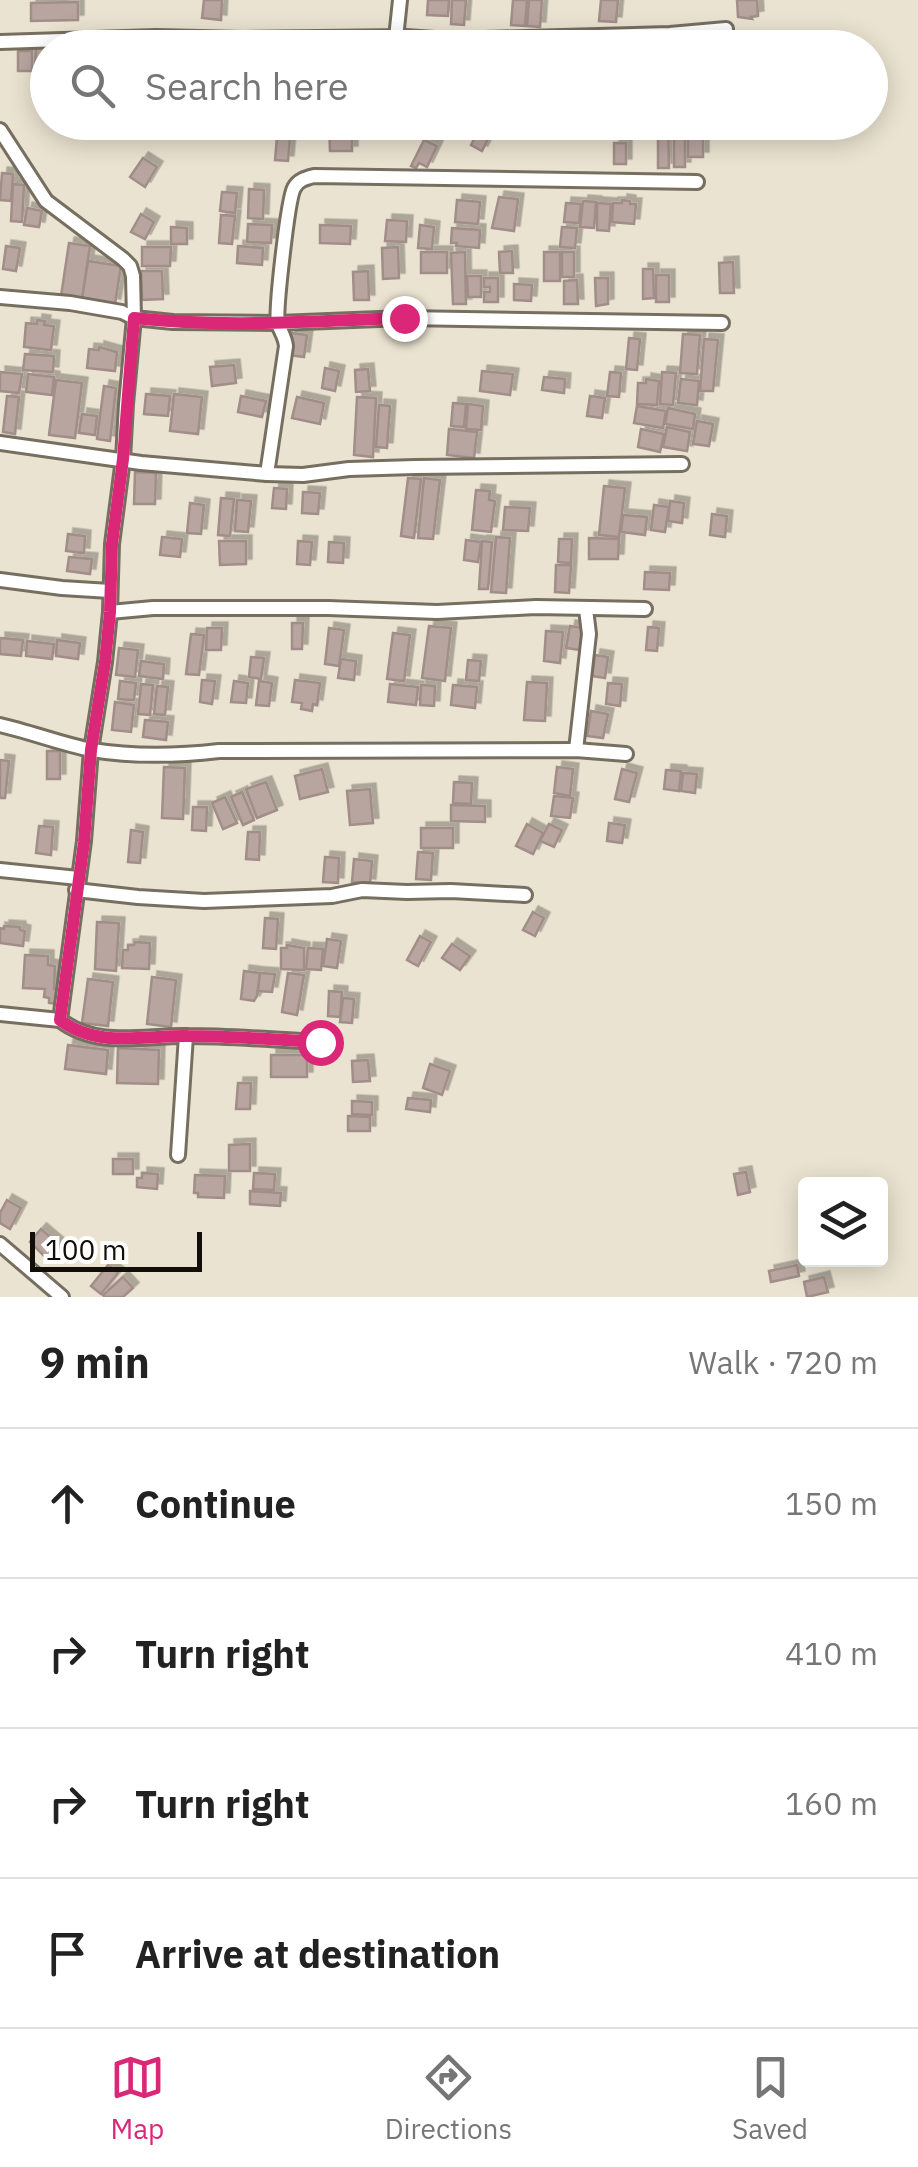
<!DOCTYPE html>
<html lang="en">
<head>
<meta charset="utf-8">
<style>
	body { margin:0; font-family:"IBM Plex Sans",sans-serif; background:#f2f2f2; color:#222 }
	.controls { position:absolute; right:30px; bottom:30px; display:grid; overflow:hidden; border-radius:10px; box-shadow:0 5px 25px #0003 }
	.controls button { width:90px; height:90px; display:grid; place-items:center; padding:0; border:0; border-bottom:2px solid #e0e0e0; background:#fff; color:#222; font:50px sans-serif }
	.scale { position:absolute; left:30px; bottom:25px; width:172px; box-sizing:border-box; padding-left:10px; border:5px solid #120f09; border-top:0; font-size:28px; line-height:35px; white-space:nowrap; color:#120f09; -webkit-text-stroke:8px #fff; paint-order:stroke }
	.stop { position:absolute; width:30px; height:30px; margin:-22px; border:8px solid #db2777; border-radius:50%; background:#fff }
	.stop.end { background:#db2777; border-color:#fff; box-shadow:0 2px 10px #0008 }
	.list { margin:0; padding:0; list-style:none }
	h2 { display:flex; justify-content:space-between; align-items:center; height:130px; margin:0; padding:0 40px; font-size:42px }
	h2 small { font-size:32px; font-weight:400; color:#767676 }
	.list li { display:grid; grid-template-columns:65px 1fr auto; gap:30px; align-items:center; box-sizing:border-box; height:150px; padding:0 40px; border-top:2px solid #e0e0e0 }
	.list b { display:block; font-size:38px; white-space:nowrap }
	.list em { font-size:32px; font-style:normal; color:#767676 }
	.icon { flex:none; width:55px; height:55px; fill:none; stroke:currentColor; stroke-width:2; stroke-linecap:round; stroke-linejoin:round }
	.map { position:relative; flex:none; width:918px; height:1297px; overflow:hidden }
	.search { position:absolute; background:#fff; box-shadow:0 5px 25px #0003; left:30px; right:30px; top:30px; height:110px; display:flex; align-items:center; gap:25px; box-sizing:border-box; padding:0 35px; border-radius:55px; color:#767676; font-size:38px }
	.sheet { height:730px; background:#fff }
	nav { display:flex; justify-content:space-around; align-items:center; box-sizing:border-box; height:140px; border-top:2px solid #e0e0e0; background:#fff; font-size:28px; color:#767676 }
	nav a { display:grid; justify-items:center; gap:5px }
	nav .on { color:#db2777 }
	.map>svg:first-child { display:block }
</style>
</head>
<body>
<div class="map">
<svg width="918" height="1297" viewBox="0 0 918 1297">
	<defs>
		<filter id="shadow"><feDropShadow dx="5.5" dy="-5.5" stdDeviation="0" flood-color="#0004"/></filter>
	</defs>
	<rect width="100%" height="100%" fill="#ebe3d1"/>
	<g fill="#b9a5a0" stroke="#a18e88" stroke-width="2.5" filter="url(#shadow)">
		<path d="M204 0H222L221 20 202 18Z"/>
		<path d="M428 0H449L448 16 427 15Z"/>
		<path d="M452 0H466L464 25 451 24Z"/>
		<path d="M513 0H527L525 26 511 25Z"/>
		<path d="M529 0H542L540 27 527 26Z"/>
		<path d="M601 0H618L616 22 599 21Z"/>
		<path d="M737 0H757L758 16 751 17 752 19 738 17Z"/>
		<path d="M78 2V20L31 21V3Z"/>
		<path d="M36 46 50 47 48 48V69H35Z"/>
		<rect x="18" y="51" width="14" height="20"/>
		<path d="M329 122H352V151H330Z"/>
		<path d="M520 122H546L545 138 519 136Z"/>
		<path d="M658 122H668L669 168H658Z"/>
		<rect x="674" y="122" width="11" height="45"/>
		<path d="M481 126 492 131 482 151 471 145Z"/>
		<path d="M277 137 290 138 288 161 275 160Z"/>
		<path d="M703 137V157H688V138Z"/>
		<path d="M424 140 437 146 427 167 419 163 416 168 411 166Z"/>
		<rect x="614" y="143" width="12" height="21"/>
		<path d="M143 158 157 167 145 187 130 177Z"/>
		<path d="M2 173 13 174 11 201 0 200Z"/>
		<path d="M13 184 24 185 22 222 11 221Z"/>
		<path d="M249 189 264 190 263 219 248 218Z"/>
		<path d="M222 192 237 193 235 213 220 211Z"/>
		<path d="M499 197 518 199 514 231 492 228Z"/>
		<path d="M457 200 480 202 478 224 455 222Z"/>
		<path d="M622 200 630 201V204H636L634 224 612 222 613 203H622Z"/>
		<path d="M583 201 596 202 594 228 580 227Z"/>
		<path d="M566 203 581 204 579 223 564 222Z"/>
		<path d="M597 203 611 204 609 231 597 230Z"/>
		<path d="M27 208 42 211 39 227 24 225Z"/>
		<path d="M141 214 154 222 145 239 131 232Z"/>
		<path d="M221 215 235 216 232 244 219 243Z"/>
		<path d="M387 220 407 221 406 242 385 241Z"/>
		<path d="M248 224 272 225 271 243 247 242Z"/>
		<path d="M320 225 351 226 350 244 320 243Z"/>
		<path d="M420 225 434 227 432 249 418 248Z"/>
		<path d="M171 227 187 228V244H171Z"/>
		<path d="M562 227 577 228 575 248 560 247Z"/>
		<path d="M452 228 480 230 479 248 456 246 457 243H451Z"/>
		<path d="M69 243 90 246 82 299 61 296Z"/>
		<path d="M6 246 20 248 16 271 3 269Z"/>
		<path d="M238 246 263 248 262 265 237 263Z"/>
		<path d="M142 247H171L170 266H142Z"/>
		<path d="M398 247 399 278 383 279 382 248Z"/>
		<path d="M512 251 513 273H500L499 252Z"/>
		<rect x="421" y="252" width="26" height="21"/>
		<path d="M465 252 466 304H453L451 253Z"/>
		<rect x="544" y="252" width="16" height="29"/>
		<rect x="562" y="252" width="12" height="25"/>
		<path d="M88 261 121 266 115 304 82 299Z"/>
		<path d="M733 262 734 293H720L719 263Z"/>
		<path d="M643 269H653L654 298 643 299Z"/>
		<path d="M141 271H162L163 299 142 300Z"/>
		<path d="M368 271 369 300H354L353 272Z"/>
		<rect x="656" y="275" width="13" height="27"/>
		<path d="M467 276H481V297H468Z"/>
		<path d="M484 278H498V302H484V292H490V287H484Z"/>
		<path d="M595 278H608V304L596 306Z"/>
		<path d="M577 280 578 304H564V281Z"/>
		<path d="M514 284 532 285 531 301 514 300Z"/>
		<path d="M37 320 45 321 44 325 54 326 51 350 24 347 26 323 37 324Z"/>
		<path d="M291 333 307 335 304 357 288 355Z"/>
		<path d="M683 334 700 335 697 374 680 373Z"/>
		<path d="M629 338 640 339 637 370 626 369Z"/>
		<path d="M704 339 718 340 713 391H700Z"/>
		<path d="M99 347 117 352 115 371 87 368 89 349 99 350Z"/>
		<path d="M25 354 54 356 53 372 23 370Z"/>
		<path d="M234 365 236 383 212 386 210 367Z"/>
		<path d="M325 368 339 371 335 391 322 388Z"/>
		<path d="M368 369 370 391 356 392 355 370Z"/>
		<path d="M482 371 513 374 510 395 480 391Z"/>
		<path d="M0 372 22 374 19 393 0 391Z"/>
		<path d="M610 372 621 373 619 397 607 396Z"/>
		<path d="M662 372 676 373 673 405 660 404Z"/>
		<path d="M28 374 54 377 52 395 26 392Z"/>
		<path d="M544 377 565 379 564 393 542 390Z"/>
		<path d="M646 379 659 381 657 405 637 404 638 383H646Z"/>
		<path d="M681 379 699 381 697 405 678 403Z"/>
		<path d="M56 380 82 383 75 438 49 435Z"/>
		<path d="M104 386 116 388 110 441 97 439Z"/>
		<path d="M146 394 170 396 168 416 144 414Z"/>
		<path d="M174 394 202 397 198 434 170 431Z"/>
		<path d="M7 396 19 397 15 434 3 432Z"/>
		<path d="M241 396 266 401 262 417 238 412Z"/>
		<path d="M590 396 605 398 602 418 587 416Z"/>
		<path d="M297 397 324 403 320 424 292 418Z"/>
		<path d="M357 397 376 398 373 457 354 455Z"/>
		<path d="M453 403 466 404 464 427 451 426Z"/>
		<path d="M468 404 483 406 481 430 466 429Z"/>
		<path d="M379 405 390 406 387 448 376 447Z"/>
		<path d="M637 406 666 411 663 428 634 423Z"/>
		<path d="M668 408 695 414 693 429 665 424Z"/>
		<path d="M82 414 97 416 95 435 79 433Z"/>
		<path d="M697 421 713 424 709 446 693 444Z"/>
		<path d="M667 427 690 432 687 451 663 447Z"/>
		<path d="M449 429 477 432 474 458 447 455Z"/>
		<path d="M641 429 664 434 660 452 638 447Z"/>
		<path d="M135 472 156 473 155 504H134Z"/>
		<path d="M408 478 421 479 414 538 401 536Z"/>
		<path d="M424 478 440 480 433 539 418 538Z"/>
		<path d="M604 486 625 488 619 537 599 535Z"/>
		<path d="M274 488 287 489 286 509 272 508Z"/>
		<path d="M476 490 490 491 489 500 495 501 491 532 472 530Z"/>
		<path d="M303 492 320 493 318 514 302 513Z"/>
		<path d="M221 498 234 499 230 536 218 535Z"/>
		<path d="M237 500 251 501 248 532 235 531Z"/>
		<path d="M670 501 684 503 682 523 668 521Z"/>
		<path d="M190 503 204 505 201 534 187 533Z"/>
		<path d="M654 505 669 507 665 532 651 530Z"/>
		<path d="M505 507 530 508 528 531 503 530Z"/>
		<path d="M712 514 727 516 725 537 710 535Z"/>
		<path d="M623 515 647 517 645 535 621 532Z"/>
		<path d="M68 534 85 536 84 553 66 551Z"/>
		<path d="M162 537 182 539 180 557 160 555Z"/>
		<path d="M496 537 510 538 506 593 491 592Z"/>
		<path d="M589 538 619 539 618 559H589Z"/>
		<path d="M559 539H572L571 563 558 562Z"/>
		<path d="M466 540 481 542 478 562 464 560Z"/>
		<path d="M219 541H246V564L220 565Z"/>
		<path d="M298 541 312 542 310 565 297 564Z"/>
		<path d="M482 541 492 542 488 589H479Z"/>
		<path d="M329 542 344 543 343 563 328 562Z"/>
		<path d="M69 557 92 559 90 574 67 571Z"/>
		<path d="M556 565H571L569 593 555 592Z"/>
		<path d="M645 572 670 573 669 590 644 589Z"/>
		<path d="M292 623H303L302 649H292Z"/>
		<path d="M429 626 451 628 445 681 422 678Z"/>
		<path d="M570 626 584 628 580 650 566 648Z"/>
		<path d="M648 627 659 628 657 651 646 650Z"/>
		<path d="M207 628H222L221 650H206Z"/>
		<path d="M329 628 344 630 339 666 325 664Z"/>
		<path d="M546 631 563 632 560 663 544 661Z"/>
		<path d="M393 633 410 635 404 681 387 679Z"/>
		<path d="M191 634 204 635 199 675 186 674Z"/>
		<path d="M0 638 23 640 21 656 0 654Z"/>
		<path d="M57 640 80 643 78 659 56 656Z"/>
		<path d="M27 641 54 644 52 659 26 656Z"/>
		<path d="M119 648 138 650 135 677 116 675Z"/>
		<path d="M595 655 608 657 605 678 592 676Z"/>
		<path d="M251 657 264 658 261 679 249 677Z"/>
		<path d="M341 659 356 661 354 680 338 678Z"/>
		<path d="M468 660 481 661 479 681 466 680Z"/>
		<path d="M141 661 164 664 163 679 139 676Z"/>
		<path d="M202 680 215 681 212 704 200 702Z"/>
		<path d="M295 680 320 683 317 705 313 704 312 711 301 709 302 703 292 702Z"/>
		<path d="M120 681 136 683 134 700 118 699Z"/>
		<path d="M234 681 248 683 246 703 231 702Z"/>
		<path d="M259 681 272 683 269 706 256 705Z"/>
		<path d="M527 682 547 683 545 721 524 720Z"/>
		<path d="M608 683 622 684 620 706 606 704Z"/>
		<path d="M141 684 153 685 150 715 138 714Z"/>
		<path d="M390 684 418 687 416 705 388 702Z"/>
		<path d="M421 685 435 686 434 706 420 705Z"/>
		<path d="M453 685 477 687 475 708 451 705Z"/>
		<path d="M157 686 168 687 165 715 154 714Z"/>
		<path d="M115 702 134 705 131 732 112 730Z"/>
		<path d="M591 711 608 714 603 738 587 736Z"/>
		<path d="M145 720 168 722 166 740 143 737Z"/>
		<rect x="47" y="751" width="13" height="28"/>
		<path d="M0 760 9 761 5 798H0Z"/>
		<path d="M164 767 185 768 183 819 162 818Z"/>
		<path d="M557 767 573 769 570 796 554 793Z"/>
		<path d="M322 769 328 792 300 799 295 776Z"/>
		<path d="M622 769 637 773 629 802 615 799Z"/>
		<path d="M666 770 681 771 679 791 664 789Z"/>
		<path d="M683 773 697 774 695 793 681 791Z"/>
		<path d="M266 782 277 810 257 818 246 789Z"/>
		<path d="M454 782 472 783 471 804 453 803Z"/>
		<path d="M370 789 373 823 350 825 347 791Z"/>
		<path d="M242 792 254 820 243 825 231 797Z"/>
		<path d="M554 796 573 798 570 818 551 816Z"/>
		<path d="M225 797 237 823 223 829 212 803Z"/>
		<path d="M451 805 485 806V822L451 821Z"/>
		<path d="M193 807H207L206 831 192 830Z"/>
		<path d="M609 823 625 825 622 843 607 841Z"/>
		<path d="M527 824 543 833 533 854 516 846Z"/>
		<path d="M549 824 562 830 554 847 540 841Z"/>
		<path d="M39 826 53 827 51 855 36 853Z"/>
		<rect x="421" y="828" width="32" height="20"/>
		<path d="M131 830 143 832 140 863 128 862Z"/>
		<path d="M248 832H260L259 860 246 859Z"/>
		<path d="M418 852 433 853 431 880 416 879Z"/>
		<path d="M325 857 339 858 338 883 323 882Z"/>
		<path d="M354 859 372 861 370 884 352 882Z"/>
		<path d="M533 912 544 918 535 936 523 930Z"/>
		<path d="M265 918 278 919 276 949 263 948Z"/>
		<path d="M97 922 119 923 116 971 95 969Z"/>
		<path d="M4 926 20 927V930L25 931 23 946 0 943V928L4 929Z"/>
		<path d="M420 936 431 942 418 966 407 960Z"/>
		<path d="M327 939 341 941 337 968 323 966Z"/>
		<path d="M135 942 150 943 149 969 122 968 123 950H128V945H134Z"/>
		<path d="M452 944 470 956 460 970 442 958Z"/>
		<path d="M287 945 304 948V970L281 969V948H287Z"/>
		<path d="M308 948 323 949 321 970 306 969Z"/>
		<path d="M25 955 48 956V965L55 966 54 989H59L58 1004 49 1003V998L44 997 45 989 23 988Z"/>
		<path d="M244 971 260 973 257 996 254 1001 241 999Z"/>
		<path d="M260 973 275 974 272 992 258 991Z"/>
		<path d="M288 973 304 975 297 1015 282 1012Z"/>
		<path d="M152 977 176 980 171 1027 147 1024Z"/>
		<path d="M88 979 113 982 108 1026 82 1023Z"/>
		<path d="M329 991 342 992 340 1017 328 1016Z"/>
		<path d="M343 998 354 999 352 1023 340 1022Z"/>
		<path d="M68 1045 108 1050 106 1074 65 1069Z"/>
		<path d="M118 1048 159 1050 158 1084 117 1083Z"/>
		<rect x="271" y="1055" width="36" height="22"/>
		<path d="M368 1060 370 1081 353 1082 352 1061Z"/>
		<path d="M430 1064 450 1071 442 1095 423 1088Z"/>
		<path d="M238 1083H251L250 1109H236Z"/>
		<path d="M408 1098 431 1100 430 1112 406 1109Z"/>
		<path d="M352 1101 372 1102V1115L352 1114Z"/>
		<path d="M348 1116 370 1117V1131H348Z"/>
		<path d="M250 1144V1171H229V1145Z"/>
		<rect x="113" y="1159" width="20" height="15"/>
		<path d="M746 1172 750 1192 738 1195 734 1174Z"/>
		<path d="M142 1173 158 1174 157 1189 137 1187V1178H142Z"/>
		<path d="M254 1173 275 1174 274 1190 253 1189Z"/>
		<path d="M195 1175 225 1176 224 1198 198 1197V1193H194Z"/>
		<path d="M250 1191 281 1193 280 1206 250 1204Z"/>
		<path d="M7 1200 21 1208 10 1229 0 1223V1213Z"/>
		<path d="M41 1229 61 1246 49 1261 30 1242Z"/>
		<path d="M108 1265 118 1273 101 1294 91 1286Z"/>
		<path d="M797 1265 799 1276 771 1282 769 1271Z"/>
		<path d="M123 1277 133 1288 123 1297H105L103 1295Z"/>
		<path d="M824 1277 828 1292 807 1297 804 1282Z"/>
	</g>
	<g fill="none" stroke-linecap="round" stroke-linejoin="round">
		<defs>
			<g id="minor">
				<path d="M396 38 400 0"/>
				<path d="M0 42 156 37 243 39 406 37 449 40 670 34 726 29"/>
				<path d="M0 130 46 201 123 259 130 266 133 276 134 318 126 404 123 459 112 544 110 612 105 662 91 750 84 841 60 1020C98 1049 144 1035 188 1036 232 1036 276 1040 321 1042"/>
				<path d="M0 297 70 303 122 312 134 318 173 322 278 323 404 318 722 323"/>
				<path d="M0 443 141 463 267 474 303 475 349 469 415 467 682 464"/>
				<path d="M267 474 286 346C285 337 281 332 278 324 275 312 288 199 294 188 298 180 306 178 314 176L697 182"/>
				<path d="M0 580 62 588 110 591"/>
				<path d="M110 612 153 608H328L437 612 536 607 645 609"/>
				<path d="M0 725C31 732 61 744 92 750 135 757 176 756 219 751L576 750 626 754"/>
				<path d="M576 750 589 634 586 609"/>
				<path d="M0 870 78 878"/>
				<path d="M76 890 138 897 204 901 332 896 362 890 407 892 451 891 525 895"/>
				<path d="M0 1014 60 1020"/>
				<path d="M178 1155 186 1036"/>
				<path d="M0 1244 62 1297"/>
			</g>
		</defs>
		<use href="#minor" stroke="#766f60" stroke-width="18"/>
		<use href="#minor" stroke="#fff" stroke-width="12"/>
	</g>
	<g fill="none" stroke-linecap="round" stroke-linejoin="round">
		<path stroke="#db2777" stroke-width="12" d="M320 1042C276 1040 232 1036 188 1036 144 1035 98 1049 60 1020L84 842 91 750 105 662 110 612 112 544 123 459 134 318C224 328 314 321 404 318"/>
	</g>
</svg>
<div class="controls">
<button><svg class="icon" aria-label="layers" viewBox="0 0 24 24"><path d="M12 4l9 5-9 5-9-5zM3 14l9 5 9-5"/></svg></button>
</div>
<div class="scale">100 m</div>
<div class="stop" style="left:320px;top:1042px"></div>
<div class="stop end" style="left:404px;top:318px"></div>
<div class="search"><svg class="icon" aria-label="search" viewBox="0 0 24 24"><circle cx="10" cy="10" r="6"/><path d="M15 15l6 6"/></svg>Search here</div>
</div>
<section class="sheet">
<h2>9 min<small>Walk · 720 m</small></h2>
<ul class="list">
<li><svg class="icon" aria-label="ahead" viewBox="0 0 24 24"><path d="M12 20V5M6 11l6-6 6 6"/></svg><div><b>Continue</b></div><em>150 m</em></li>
<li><svg class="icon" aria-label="right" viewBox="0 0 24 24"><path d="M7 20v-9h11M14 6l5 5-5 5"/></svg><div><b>Turn right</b></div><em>410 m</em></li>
<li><svg class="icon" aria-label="right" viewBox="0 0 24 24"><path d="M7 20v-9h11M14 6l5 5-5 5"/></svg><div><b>Turn right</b></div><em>160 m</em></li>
<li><svg class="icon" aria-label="arrive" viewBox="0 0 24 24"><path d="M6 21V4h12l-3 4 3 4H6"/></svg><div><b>Arrive at destination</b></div></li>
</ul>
</section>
<nav>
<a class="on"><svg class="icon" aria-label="map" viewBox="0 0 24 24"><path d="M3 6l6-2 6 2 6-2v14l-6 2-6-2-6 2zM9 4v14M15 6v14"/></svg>Map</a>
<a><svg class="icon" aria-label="directions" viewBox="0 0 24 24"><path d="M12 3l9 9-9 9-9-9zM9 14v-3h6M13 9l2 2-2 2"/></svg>Directions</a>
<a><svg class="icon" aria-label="saved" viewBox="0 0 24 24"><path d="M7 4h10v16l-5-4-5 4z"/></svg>Saved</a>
</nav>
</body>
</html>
